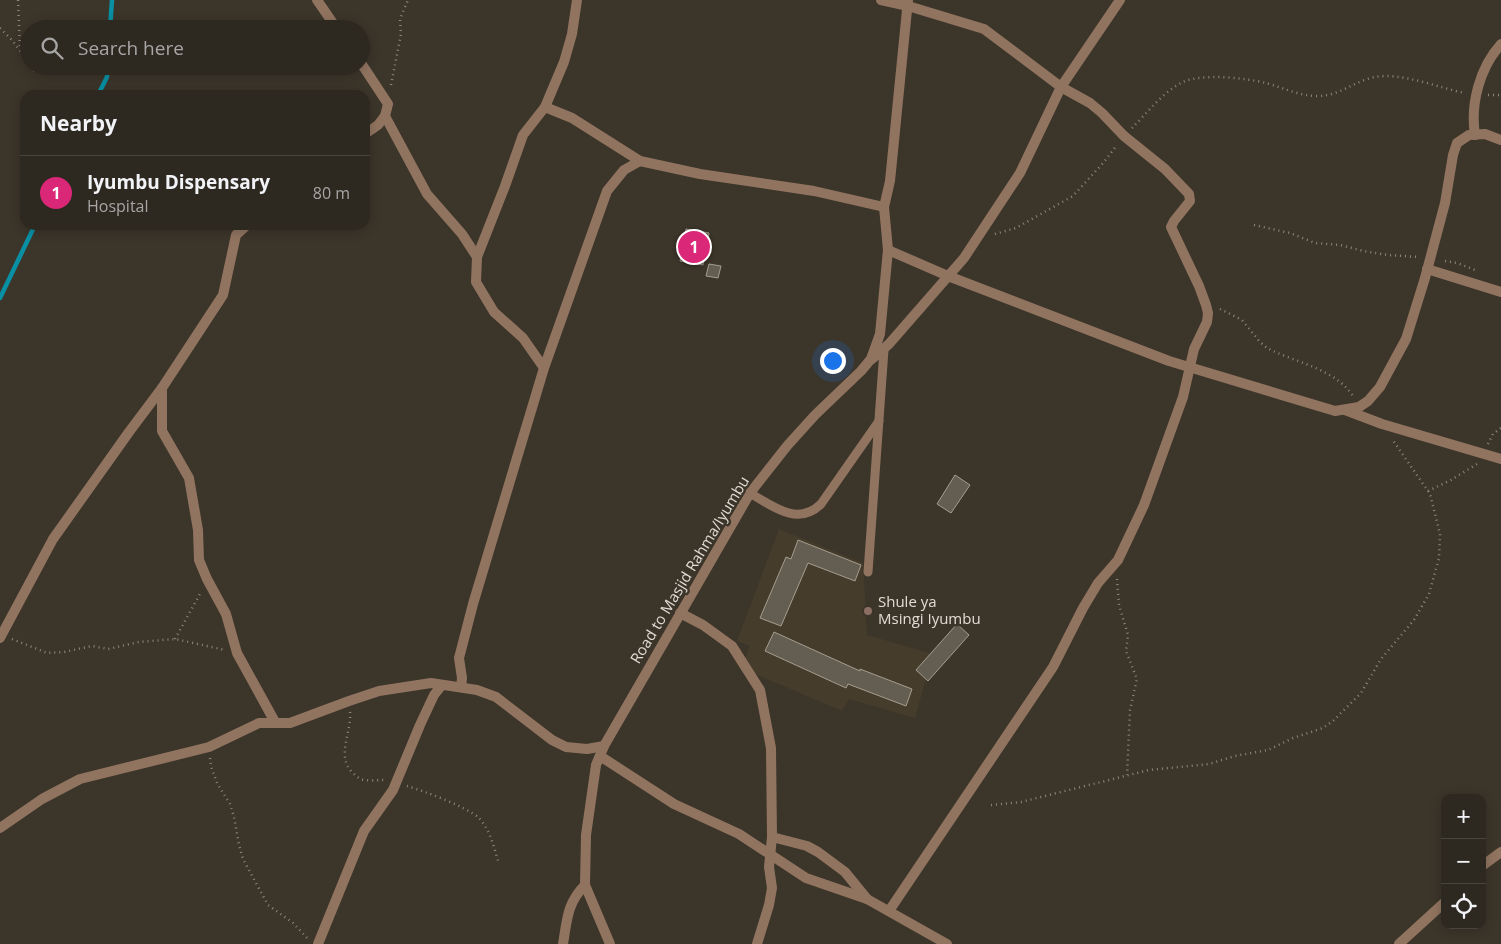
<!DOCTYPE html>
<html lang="en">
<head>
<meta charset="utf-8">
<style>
	body { margin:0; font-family:"Open Sans",sans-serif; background:#39342d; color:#f1f3f6 }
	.controls { position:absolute; right:15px; bottom:15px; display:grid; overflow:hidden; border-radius:10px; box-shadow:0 2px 12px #0003 }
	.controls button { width:45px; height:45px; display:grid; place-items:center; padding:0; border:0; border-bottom:1px solid #48443e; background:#2d2820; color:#f1f3f6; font:25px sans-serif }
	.you { position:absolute; left:832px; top:360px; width:18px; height:18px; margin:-12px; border:4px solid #fff; border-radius:50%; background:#1a73e8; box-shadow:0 0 0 8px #1a73e833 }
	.badge { display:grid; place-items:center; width:32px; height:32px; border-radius:50%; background:#db2777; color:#fff; font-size:16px; font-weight:700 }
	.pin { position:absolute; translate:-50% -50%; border:2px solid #fff; box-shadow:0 1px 5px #0006 }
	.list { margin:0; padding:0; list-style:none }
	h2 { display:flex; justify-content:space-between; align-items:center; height:65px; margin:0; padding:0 20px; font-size:21px }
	h2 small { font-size:16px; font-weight:400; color:#a7a6a5 }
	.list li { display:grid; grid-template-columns:32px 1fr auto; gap:15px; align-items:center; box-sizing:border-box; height:75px; padding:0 20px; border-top:1px solid #48443e }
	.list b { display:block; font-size:19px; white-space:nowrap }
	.list p { margin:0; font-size:16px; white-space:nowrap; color:#a7a6a5 }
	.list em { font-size:16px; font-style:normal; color:#a7a6a5 }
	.icon { flex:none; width:28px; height:28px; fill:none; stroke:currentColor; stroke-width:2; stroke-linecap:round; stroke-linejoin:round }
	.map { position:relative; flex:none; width:1501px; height:944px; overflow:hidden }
	.search { position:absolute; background:#2d2820; box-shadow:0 2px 12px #0003; left:20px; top:20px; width:350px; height:55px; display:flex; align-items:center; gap:12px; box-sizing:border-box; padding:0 18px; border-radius:28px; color:#a7a6a5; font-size:19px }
	.panel { position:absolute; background:#2d2820; box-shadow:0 2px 12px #0003; left:20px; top:90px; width:350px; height:140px; border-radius:15px }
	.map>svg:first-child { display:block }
</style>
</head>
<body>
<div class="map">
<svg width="1501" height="944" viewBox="0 0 1501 944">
	<rect width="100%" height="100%" fill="#3c352a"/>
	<path fill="#463c2b" d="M779 529 863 563 867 635 933 654 915 718 849 699 842 711 741 668 750 646 737 641Z"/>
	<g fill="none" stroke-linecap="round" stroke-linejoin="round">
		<g stroke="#0990a4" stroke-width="4.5">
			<path d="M110 29 112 0"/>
			<path d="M98 95 107 77 108 66"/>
			<path d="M0 298 35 225"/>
		</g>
	</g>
	<g fill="#645d51" stroke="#a59d8f">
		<path d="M686 229 709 233 703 265 680 261Z"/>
		<path d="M709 264 721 266 718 278 706 276Z"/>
		<path d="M955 475 970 485 951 513 937 504Z"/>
		<path d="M798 540 861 565 855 581 808 563 781 626 760 618 786 557 791 559Z"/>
		<path d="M957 624 969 635 928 681 916 670Z"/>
		<path d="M774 632 860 671V669L912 689 906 706 848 684 846 688 765 651Z"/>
	</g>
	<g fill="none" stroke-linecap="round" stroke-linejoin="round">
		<g stroke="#8c877e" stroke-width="2.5" stroke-dasharray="1 4" stroke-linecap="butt">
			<path d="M18 0 20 50"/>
			<path d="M0 28 12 40 29 63"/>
			<path d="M31 66 35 72"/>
			<path d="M391 85 401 34 400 19 408 0"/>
			<path d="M1488 95H1501"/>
			<path d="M1132 128C1146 114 1165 90 1183 82 1203 73 1245 78 1266 83 1284 88 1299 96 1318 96 1340 96 1354 81 1375 77 1401 72 1439 88 1465 93"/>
			<path d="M1254 225 1290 233 1315 243 1340 245 1363 251 1388 255 1419 257"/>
			<path d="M995 234 1016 228 1073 196 1104 162 1117 145"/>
			<path d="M1445 261 1457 263 1475 270"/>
			<path d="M1220 309 1242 320 1260 342 1267 348C1296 363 1334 368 1353 396"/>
			<path d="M1488 444 1493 434 1501 428"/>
			<path d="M1428 491 1451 480 1477 464"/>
			<path d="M1117 579 1119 605 1128 635 1126 651 1137 679 1130 710 1127 775"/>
			<path d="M12 639 47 653 64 652 92 646 108 649 139 642 175 639 225 650"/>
			<path d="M175 639 201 592"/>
			<path d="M350 712C352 731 336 756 352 772 356 776 360 780 365 780 372 781 379 780 385 780"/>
			<path d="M210 758 211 766 217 783 230 804 234 817 239 845 243 859 250 872 268 905 293 923 308 939"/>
			<path d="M407 786C424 791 467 807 479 818 490 830 494 847 498 861"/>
			<path d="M991 805 1021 802 1149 770 1209 764 1235 756 1268 750 1293 738 1323 728 1333 721 1361 693 1381 659 1414 620 1429 594 1439 558 1440 534 1430 494 1392 439"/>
		</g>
		<g stroke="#917460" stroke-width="9">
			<path d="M750 493C772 506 798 527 821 504L879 421"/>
			<path d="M868 572 884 350"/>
		</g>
		<g stroke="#917460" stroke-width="10">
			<path d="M317 0 337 29"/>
			<path d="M881 0 908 6 984 29 1061 87 1090 103 1102 113 1124 136 1165 169 1189 194 1190 201 1174 221 1171 227 1199 286 1206 305 1208 313 1207 322 1194 349 1183 397 1144 505 1118 560 1098 583 1083 608 1053 667 889 911"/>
			<path d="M361 63 388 104 385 116 427 194 462 234 477 257"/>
			<path d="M545 107 572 118 640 161 700 174 814 191 884 207"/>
			<path d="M365 134 378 125 385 116"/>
			<path d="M1475 135C1470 104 1480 67 1501 44"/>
			<path d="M247 225 236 235 223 295 162 388V431L189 478 198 530 199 560 207 579 226 614 237 653 275 722"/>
			<path d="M888 250 948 276 1169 361 1335 411 1359 407 1368 401 1380 387 1406 339 1425 278 1445 203 1453 155 1457 143 1469 135 1485 134 1501 140"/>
			<path d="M1427 269 1501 292"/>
			<path d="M872 359 889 344 964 258 1020 173 1061 87 1120 0"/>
			<path d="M544 368 523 338 494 312 476 282 477 257 505 186 523 135 545 107 564 62 572 34 577 0"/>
			<path d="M1345 410 1382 424 1501 459"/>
			<path d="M680 613 703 625 732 646 760 690 771 748 772 837 769 867 772 888 769 905 757 944"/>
			<path d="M0 638 53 539 129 432 162 388"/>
			<path d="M461 687 462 678 459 658 473 604 544 368 607 191 624 170 640 161"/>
			<path d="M600 756 674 804 739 834 806 878 867 899"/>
			<path d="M0 828 42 799 80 779 209 747 259 723H290L349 701 379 691 431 683 477 690 496 697 552 740 566 747 587 749 604 746"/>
			<path d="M772 837 807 846 818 852 845 872 867 899 947 944"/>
			<path d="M1482 866 1501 852"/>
			<path d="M318 944 364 831 393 790 420 725 434 695 442 685"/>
			<path d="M563 944C567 920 567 903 585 885"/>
			<path d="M610 944 585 885 586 835 596 765 604 746 750 493 787 446 815 415 861 371 871 359 880 334 888 250 884 207 890 181 908 0"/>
			<path d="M1399 944 1445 902"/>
		</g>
	</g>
	<circle fill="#8d6e63" stroke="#3c352a" stroke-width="2" cx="868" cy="611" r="5"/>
	<g text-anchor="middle" stroke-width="5" stroke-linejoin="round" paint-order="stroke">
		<g font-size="15" fill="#e1ddd6" stroke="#3c352a">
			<text transform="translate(690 570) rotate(-59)" y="5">Road to Masjid Rahma/Iyumbu</text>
		</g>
		<g font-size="15" fill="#e1ddd6" stroke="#3c352a" text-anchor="start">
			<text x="878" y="607">Shule ya<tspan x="878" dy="17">Msingi Iyumbu</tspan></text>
		</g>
	</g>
</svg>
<div class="controls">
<button>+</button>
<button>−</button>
<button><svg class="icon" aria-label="locate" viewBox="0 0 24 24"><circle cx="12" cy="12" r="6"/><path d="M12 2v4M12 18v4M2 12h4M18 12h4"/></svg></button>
</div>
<div class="you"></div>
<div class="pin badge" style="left:694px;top:247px">1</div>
<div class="search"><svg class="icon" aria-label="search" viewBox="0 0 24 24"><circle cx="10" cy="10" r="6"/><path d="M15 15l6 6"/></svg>Search here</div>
<section class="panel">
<h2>Nearby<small></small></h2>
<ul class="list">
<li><span class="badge">1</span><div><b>Iyumbu Dispensary</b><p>Hospital</p></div><em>80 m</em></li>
</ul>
</section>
</div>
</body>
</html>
